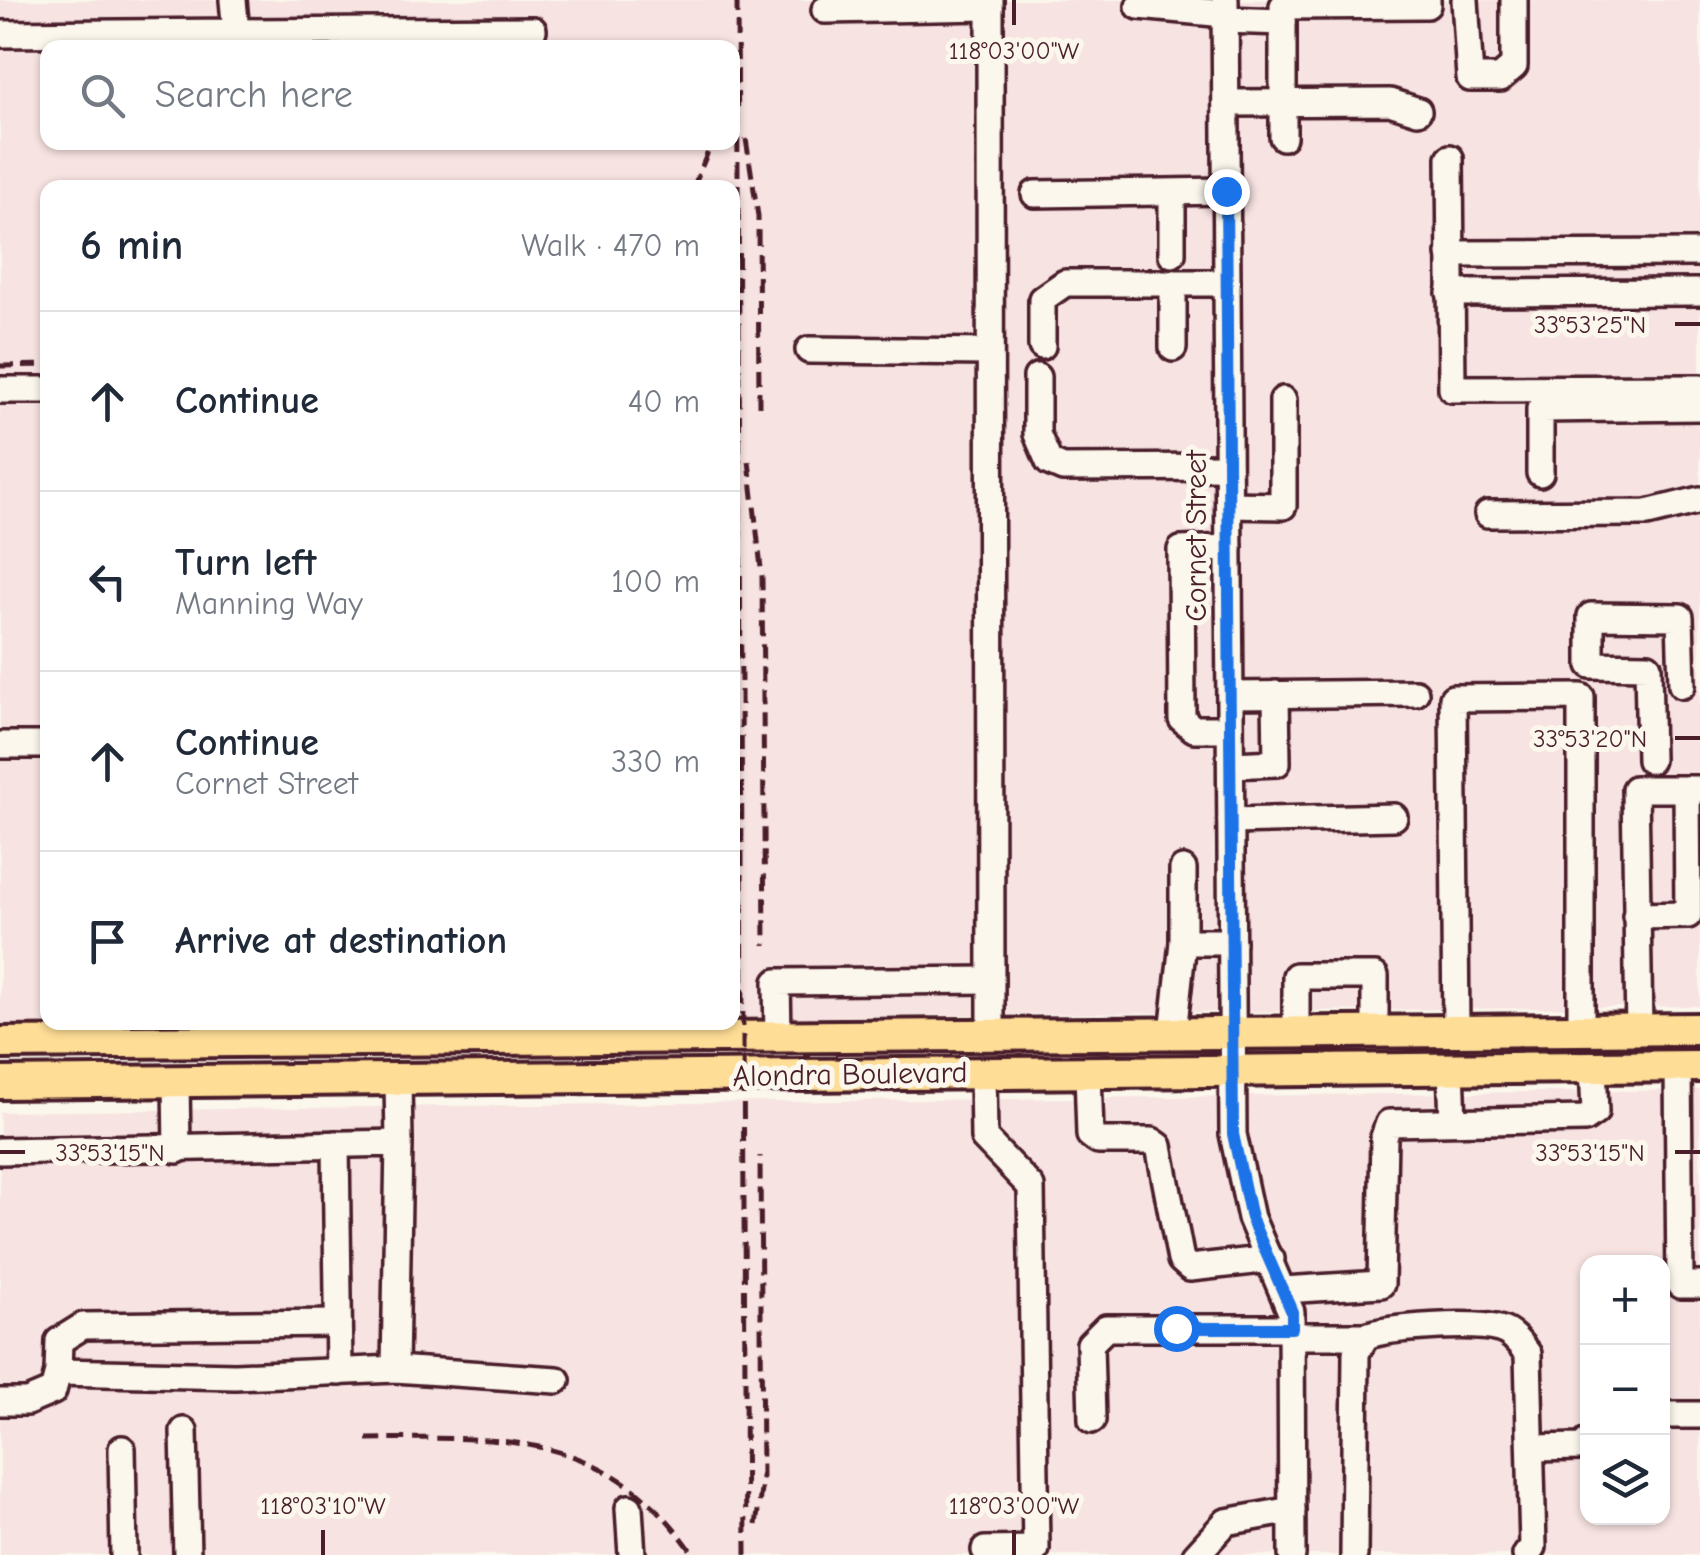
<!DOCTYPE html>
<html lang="en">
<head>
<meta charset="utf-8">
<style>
	body { margin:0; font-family:"Comic Neue",sans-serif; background:#f6f6f7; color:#1f2937 }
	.controls { position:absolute; right:30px; bottom:30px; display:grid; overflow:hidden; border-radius:20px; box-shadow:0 2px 8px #0004 }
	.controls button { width:90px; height:90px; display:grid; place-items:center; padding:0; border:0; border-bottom:2px solid #e0e1e3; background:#fff; color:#1f2937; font:50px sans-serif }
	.stop { position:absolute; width:30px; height:30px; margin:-22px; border:8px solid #1a73e8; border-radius:50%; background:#fff }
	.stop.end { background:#1a73e8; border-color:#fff; box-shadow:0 2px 10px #0008 }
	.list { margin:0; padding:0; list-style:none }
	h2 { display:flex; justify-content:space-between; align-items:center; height:130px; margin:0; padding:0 40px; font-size:42px }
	h2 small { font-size:32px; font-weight:400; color:#747a83 }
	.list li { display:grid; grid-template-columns:65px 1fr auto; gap:30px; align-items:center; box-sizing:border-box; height:180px; padding:0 40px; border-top:2px solid #e0e1e3 }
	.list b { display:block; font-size:38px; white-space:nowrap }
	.list p { margin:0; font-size:32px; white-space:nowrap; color:#747a83 }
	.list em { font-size:32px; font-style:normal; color:#747a83 }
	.icon { flex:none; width:55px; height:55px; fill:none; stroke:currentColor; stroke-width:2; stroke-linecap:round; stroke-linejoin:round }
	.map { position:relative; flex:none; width:1700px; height:1555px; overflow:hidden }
	.search { position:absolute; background:#fff; box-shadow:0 2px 8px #0004; left:40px; top:40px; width:700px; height:110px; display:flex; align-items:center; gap:25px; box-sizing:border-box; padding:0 35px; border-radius:20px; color:#747a83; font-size:38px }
	.panel { position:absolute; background:#fff; box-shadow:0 2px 8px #0004; left:40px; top:180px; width:700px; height:850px; border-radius:20px }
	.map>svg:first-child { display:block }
</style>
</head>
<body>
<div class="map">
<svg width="1700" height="1555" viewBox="0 0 1700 1555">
	<rect width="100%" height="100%" fill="#fbf7ec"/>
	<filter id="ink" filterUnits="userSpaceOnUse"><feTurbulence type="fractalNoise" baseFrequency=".01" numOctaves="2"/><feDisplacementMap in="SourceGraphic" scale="20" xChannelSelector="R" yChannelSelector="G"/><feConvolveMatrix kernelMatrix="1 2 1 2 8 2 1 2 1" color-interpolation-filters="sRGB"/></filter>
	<g filter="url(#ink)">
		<g fill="#f7e3e1" fill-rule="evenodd">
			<path d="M0 0H1700V1006L733 1018 732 188H48V1022L403 1023 0 1028ZM48 48H732V142H48Z"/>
			<path d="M1700 1090V1555H0V1112ZM1588 1262H1662V1518H1588Z"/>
		</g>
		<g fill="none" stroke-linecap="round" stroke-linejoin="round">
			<defs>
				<g id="minor">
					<path d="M990 0 991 1035"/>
					<path d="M1225 0 1233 1134 1251 1218 1291 1312 1292 1555"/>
					<path d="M1465 0 1470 78H1500L1514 66V0"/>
					<path d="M1139 6 1225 14"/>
					<path d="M825 10 990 7"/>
					<path d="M1225 20 1283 22"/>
					<path d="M236 32 533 30"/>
					<path d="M0 34 236 32 233 0"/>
					<path d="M1226 103 1390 102 1418 111"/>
					<path d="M1283 137V6L1427 5V0"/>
					<path d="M1450 158 1452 389 1700 388"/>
					<path d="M1035 194 1226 191"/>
					<path d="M1172 254V194"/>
					<path d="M1450 254 1700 253"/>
					<path d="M1173 283V348"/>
					<path d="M1450 293 1700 292"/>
					<path d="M1042 346V299L1065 283H1227"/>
					<path d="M809 350 989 352"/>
					<path d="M1037 377V434L1049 462 1063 468 1228 467"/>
					<path d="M0 390H48"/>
					<path d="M1540 473V409L1700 407"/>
					<path d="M1229 505 1283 506V400"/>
					<path d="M1488 514 1647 513 1700 500"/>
					<path d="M1229 548 1181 550 1182 719 1194 729H1230"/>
					<path d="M1230 695 1415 693"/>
					<path d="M0 745H48"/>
					<path d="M1650 760 1648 666 1591 665V616L1680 617 1682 685"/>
					<path d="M1231 765 1277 763 1276 694"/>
					<path d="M1231 821 1394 817"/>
					<path d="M1636 916 1688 915 1687 789"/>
					<path d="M1183 942V869"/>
					<path d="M1639 1030 1635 789H1700"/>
					<path d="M1456 1031 1453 698 1581 697V1030"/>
					<path d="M1173 1033 1183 942H1232"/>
					<path d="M1296 1033V976H1375V1032"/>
					<path d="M778 1036 777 982 991 980"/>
					<path d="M1678 1066 1680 1285H1700"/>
					<path d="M1451 1069 1453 1121"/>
					<path d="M1088 1072 1090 1135 1098 1141H1152L1159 1146 1181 1260 1190 1268 1271 1259"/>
					<path d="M983 1073 984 1138 1031 1187 1036 1549 985 1550"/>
					<path d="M398 1079 399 1143"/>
					<path d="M176 1081 177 1150"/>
					<path d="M336 1144 339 1372"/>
					<path d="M0 1151 399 1143 395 1369 235 1376 58 1372 53 1391 27 1402H0"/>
					<path d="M1283 1290 1381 1284 1384 1137 1389 1123 1585 1119 1595 1112 1593 1067"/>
					<path d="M1291 1336H1366"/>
					<path d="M395 1369 557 1380"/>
					<path d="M58 1372 59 1341 83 1326 338 1323"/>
					<path d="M1662 1415H1700"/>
					<path d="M1092 1420 1090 1344 1106 1328H1291"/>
					<path d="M184 1431 187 1555"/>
					<path d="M1533 1448 1582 1447 1588 1441"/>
					<path d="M122 1449 124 1555"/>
					<path d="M629 1508 632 1555"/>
					<path d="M1196 1555 1226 1522 1292 1510"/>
					<path d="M1354 1555 1356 1353 1366 1336C1389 1327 1474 1322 1499 1329 1512 1332 1520 1344 1528 1354L1533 1547 1526 1555"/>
				</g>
				<g id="major">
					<path d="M0 1043 1700 1029"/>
					<path d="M0 1083 1700 1066"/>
				</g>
			</defs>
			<use href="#minor" stroke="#4a1f2b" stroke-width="32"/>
			<use href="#major" stroke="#4a1f2b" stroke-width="38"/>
			<use href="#minor" stroke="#fbf7ec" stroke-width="25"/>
			<use href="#major" stroke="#fedd96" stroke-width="30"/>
			<g stroke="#4a1f2b" stroke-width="5" stroke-dasharray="15 8" stroke-linecap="butt">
				<path d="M737 0 746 1555"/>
				<path d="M746 139 758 216 759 406"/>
				<path d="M693 188 712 142"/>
				<path d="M0 366 48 365"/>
				<path d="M749 461 762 577 765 945"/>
				<path d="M367 1439C501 1437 610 1430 694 1555"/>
				<path d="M756 1525 762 1483 760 1156"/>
			</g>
		</g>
	</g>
	<g fill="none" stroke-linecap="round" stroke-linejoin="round" filter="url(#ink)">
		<path stroke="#1a73e8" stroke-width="12" d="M1176 1328H1292V1312L1251 1218 1233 1134 1226 191"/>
	</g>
	<path fill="none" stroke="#4a1f2b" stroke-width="4" d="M1014 0V25M1675 324H1700M1675 738H1700M0 1152H25M1675 1152H1700M323 1530V1555M1014 1530V1555"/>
	<g text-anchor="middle" stroke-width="10" stroke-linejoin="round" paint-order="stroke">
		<g font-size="30" fill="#4a1f2b" stroke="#fbf7ec">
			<text transform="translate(1196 536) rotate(-90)" y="10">Cornet Street</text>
			<text transform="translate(850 1074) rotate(-1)" y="10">Alondra Boulevard</text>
		</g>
	</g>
	<g font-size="25" text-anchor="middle" fill="#4a1f2b" stroke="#fbf7ec" stroke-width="10" stroke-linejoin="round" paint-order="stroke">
		<text x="1014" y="59">118°03'00"W</text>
		<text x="1590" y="333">33°53'25"N</text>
		<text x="1590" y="747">33°53'20"N</text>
		<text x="110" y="1161">33°53'15"N</text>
		<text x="1590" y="1161">33°53'15"N</text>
		<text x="323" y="1514">118°03'10"W</text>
		<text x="1014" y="1514">118°03'00"W</text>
	</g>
</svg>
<div class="controls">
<button>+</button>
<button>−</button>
<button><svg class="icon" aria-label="layers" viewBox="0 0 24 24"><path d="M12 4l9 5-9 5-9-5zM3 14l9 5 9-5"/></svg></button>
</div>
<div class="stop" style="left:1176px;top:1328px"></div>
<div class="stop end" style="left:1226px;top:191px"></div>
<div class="search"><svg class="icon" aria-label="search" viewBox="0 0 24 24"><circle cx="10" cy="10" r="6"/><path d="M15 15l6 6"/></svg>Search here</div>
<section class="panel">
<h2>6 min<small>Walk · 470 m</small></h2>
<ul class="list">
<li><svg class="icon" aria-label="ahead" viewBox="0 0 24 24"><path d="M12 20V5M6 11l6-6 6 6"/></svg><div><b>Continue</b></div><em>40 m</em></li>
<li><svg class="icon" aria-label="left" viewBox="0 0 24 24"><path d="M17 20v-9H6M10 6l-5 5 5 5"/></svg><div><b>Turn left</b><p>Manning Way</p></div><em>100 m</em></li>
<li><svg class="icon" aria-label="ahead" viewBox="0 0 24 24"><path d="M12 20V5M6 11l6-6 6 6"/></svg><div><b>Continue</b><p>Cornet Street</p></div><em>330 m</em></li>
<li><svg class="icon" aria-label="arrive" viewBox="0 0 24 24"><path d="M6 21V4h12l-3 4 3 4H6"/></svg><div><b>Arrive at destination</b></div></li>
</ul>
</section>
</div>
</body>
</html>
